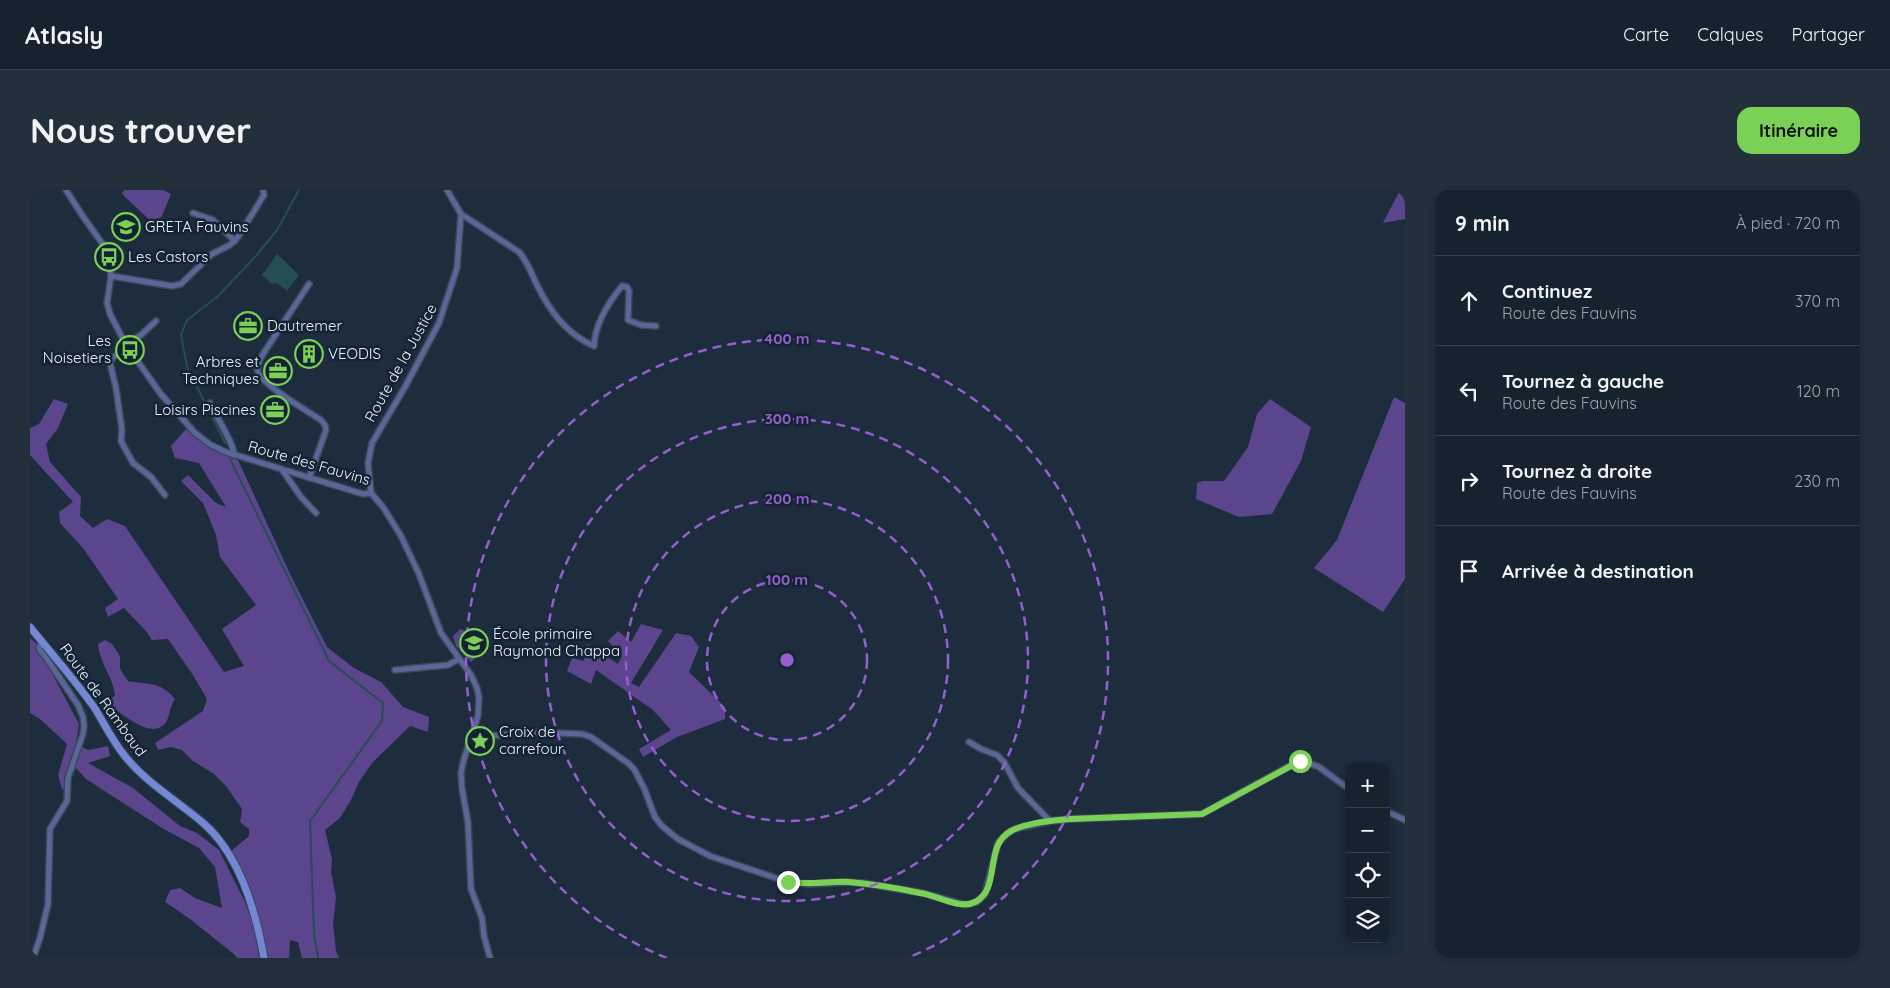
<!DOCTYPE html>
<html lang="fr">
<head>
<meta charset="utf-8">
<style>
	body { margin:0; font-family:Quicksand,sans-serif; background:#232f3a; color:#f1f3f6 }
	.controls { position:absolute; right:15px; bottom:15px; display:grid; overflow:hidden; border-radius:10px; box-shadow:0 2px 8px #0003 }
	.controls button { width:45px; height:45px; display:grid; place-items:center; padding:0; border:0; border-bottom:1px solid #353f4a; background:#16222e; color:#f1f3f6; font:25px sans-serif }
	.stop { position:absolute; width:15px; height:15px; margin:-11px; border:4px solid #7bd156; border-radius:50%; background:#fff }
	.stop.end { background:#7bd156; border-color:#fff; box-shadow:0 1px 5px #0008 }
	.list { margin:0; padding:0; list-style:none }
	h2 { display:flex; justify-content:space-between; align-items:center; height:65px; margin:0; padding:0 20px; font-size:21px }
	h2 small { font-size:16px; font-weight:400; color:#9ea4aa }
	.list li { display:grid; grid-template-columns:32px 1fr auto; gap:15px; align-items:center; box-sizing:border-box; height:90px; padding:0 20px; border-top:1px solid #353f4a }
	.list b { display:block; font-size:19px; white-space:nowrap }
	.list p { margin:0; font-size:16px; white-space:nowrap; color:#9ea4aa }
	.list em { font-size:16px; font-style:normal; color:#9ea4aa }
	.icon { flex:none; width:28px; height:28px; fill:none; stroke:currentColor; stroke-width:2; stroke-linecap:round; stroke-linejoin:round }
	.map { position:relative; flex:none; width:1375px; height:768px; overflow:hidden; border-radius:15px }
	header { display:flex; align-items:center; gap:30px; box-sizing:border-box; height:70px; padding:0 25px; background:#16222e; border-bottom:1px solid #353f4a }
	header strong { font-size:24px }
	nav { display:flex; gap:28px; margin-inline-start:auto; font-size:18px }
	.intro { display:flex; align-items:center; justify-content:space-between; box-sizing:border-box; height:120px; padding:0 30px }
	h1 { margin:0; font-size:35px }
	.button { padding:12px 22px; border-radius:15px; background:#7bd156; color:#111; font-size:18px; font-weight:700 }
	main { display:flex; gap:30px; padding:0 30px }
	aside { flex:1; background:#16222e; border-radius:15px; box-shadow:0 2px 8px #0003 }
	.map>svg:first-child { display:block }
</style>
</head>
<body>
<header>
<strong>Atlasly</strong>
<nav><a>Carte</a><a>Calques</a><a>Partager</a></nav>
</header>
<div class="intro"><h1>Nous trouver</h1><a class="button">Itinéraire</a></div>
<main>
<div class="map">
<svg width="1375" height="768" viewBox="0 0 1375 768">
	<rect width="100%" height="100%" fill="#1d2d3d"/>
	<path fill="#594784" d="M430 439 439 442 434 447 449 464 441 472 426 456 423 446Z"/>
	<g fill="#5b458d">
		<path d="M94 0H133L141 4 132 26 124 34 92 4Z"/>
		<path d="M1370 0H1375V29L1353 33Z"/>
		<path d="M1364 207 1375 213V389L1353 422 1284 378 1307 350Z"/>
		<path d="M24 209 38 214 28 238 16 254 20 272 51 307 50 326 63 338 77 329 95 336 194 482 214 476 192 439 226 415 190 367 186 345 173 313 151 291 158 285 186 313 196 317 169 273 145 268 141 256 157 238C173 256 186 263 208 270L262 388 297 457 324 478 351 492 373 517 399 527 398 542 380 536 342 573 329 592 321 610 310 628 295 640 302 669 301 682 306 707 303 734 306 761 309 768H272L268 752 260 750 259 768H237L225 713 200 662 219 646V639L210 632 212 619 196 596 184 584 163 571 152 560 141 557 128 560 125 553 173 521 177 509 163 485 138 449 122 450 116 441 94 418 78 427 75 418 88 409 53 358 30 333 29 322 43 312 0 265V238L9 234Z"/>
		<path d="M1240 209 1281 237 1271 271 1242 324 1209 327 1166 309 1167 293 1173 291H1194L1218 257 1227 224Z"/>
		<path d="M611 434 633 440 601 493 609 497 646 443 661 446 669 457 659 482 695 517V529L647 547 613 567 609 559 641 540 623 520 566 480 561 494 537 481 542 468 554 471 557 454 588 474 592 466 578 451 588 441 601 452Z"/>
		<path d="M0 448 6 453 49 534 46 553 58 560 78 556 80 566 58 573 103 598 150 636 167 643 189 660 215 712 225 740 229 768H207L205 765 160 729 135 712 140 700 150 698 165 708 192 718 185 677 169 658 132 638 56 589 46 578 35 599H32L28 585 37 554 10 529 0 523Z"/>
		<path d="M75 450 82 454 90 466V479L98 491C120 495 130 491 145 509 139 518 140 526 136 532 124 550 98 528 86 520L76 522 70 515 85 506C83 486 70 475 68 454Z"/>
	</g>
	<path fill="#254e52" d="M247 64 269 85 257 101 247 93 242 94 232 85Z"/>
	<g fill="none" stroke-linecap="round" stroke-linejoin="round">
		<g stroke="#254e52" stroke-width="2">
			<path d="M195 253 157 177 151 145 157 130 187 107 226 66 247 40 269 0"/>
			<path d="M200 269 299 471 353 513 352 531 280 631 284 744 288 768"/>
		</g>
		<defs>
			<g id="street">
				<path d="M36 0 52 25 74 56 79 67 81 86 77 113 80 124 95 153 130 203 165 243 181 255 196 262 333 304 341 303"/>
				<path d="M163 23 183 30 205 51"/>
				<path d="M431 24 489 62C497 71 501 82 506 93 519 120 536 144 564 156 565 133 578 113 592 96L597 97 599 101 598 130 611 135 626 136"/>
				<path d="M81 86 142 96 151 94 182 64 200 55 208 47 234 5 233 0"/>
				<path d="M96 154 111 145 126 131"/>
				<path d="M99 159 83 167 80 173 86 198 92 240 91 251 103 273 121 287 135 305"/>
				<path d="M180 213C185 225 205 255 204 265"/>
				<path d="M253 281 271 307 286 323"/>
				<path d="M279 288 296 240 295 235 291 230C279 222 231 194 228 182 226 175 230 170 233 164L279 94"/>
				<path d="M341 303 353 317 371 346 389 384 411 443 441 485 447 498 449 507 448 526 434 569 431 583 432 598 438 633 441 699 452 728 454 746 460 768"/>
				<path d="M341 303 338 273 342 253 375 197 409 133 427 78 431 24 417 0"/>
				<path d="M365 480 418 475 429 469"/>
				<path d="M440 548 501 542 552 544 561 547 598 573 604 579 614 598 625 627 632 636 648 649 680 666 758 692 780 694 816 692 832 693 893 703 936 715 947 712 955 704 968 653 979 642 985 639 1020 631 1040 629 1172 624 1265 573 1273 571 1289 577 1319 599"/>
				<path d="M939 552 951 559 967 565 974 572 988 598 1020 631"/>
				<path d="M1356 621 1375 630"/>
				<path d="M3 768 10 748 18 714 20 639 37 611 38 588 53 544 54 536 53 527 48 515 17 469 10 460 9 457 13 452"/>
			</g>
			<path id="secondary" d="M0 437C21 463 44 489 64 517 74 533 82 550 94 565 115 592 146 610 172 632 209 663 226 722 234 768"/>
		</defs>
		<use href="#street" stroke="#3a4958" stroke-width="8"/>
		<use href="#secondary" stroke="#3a4958" stroke-width="9"/>
		<use href="#street" stroke="#5a6697" stroke-width="5"/>
		<use href="#secondary" stroke="#7486d4" stroke-width="7"/>
	</g>
	<g fill="none" stroke-linecap="round" stroke-linejoin="round">
		<path stroke="#7bd156" stroke-width="6" d="M758 692C779 695 798 691 819 692 843 694 867 698 890 703 906 705 930 720 945 712 972 698 953 656 981 641 998 632 1021 631 1040 629L1172 624 1270 571"/>
	</g>
	<g fill="none" stroke="#965ecf" stroke-width="2.5" stroke-dasharray="9 6">
		<circle cx="757" cy="470" r="80"/>
		<circle cx="757" cy="470" r="161"/>
		<circle cx="757" cy="470" r="241"/>
		<path d="M637 768A321 321 0 1 1 877 768"/>
	</g>
	<defs>
		<symbol id="university-ring" viewBox="-11 -11 22 22"><circle r="9.5" fill="#132333" stroke="#7bd156" stroke-width="1.5"/><path d="M0-5L7-2L0 1L-7-2ZM-4 1L0 2.5L4 1V4Q0 6-4 4Z" fill="#7bd156"/></symbol>
		<symbol id="bus-ring" viewBox="-11 -11 22 22"><circle r="9.5" fill="#132333" stroke="#7bd156" stroke-width="1.5"/><path d="M-5-6H5V4H4V6H2V4H-2V6H-4V4H-5ZM-3.5-4V0h7V-4ZM-3.5 1.2v1.5H-2V1.2ZM2 1.2v1.5H3.5V1.2Z" fill="#7bd156"/></symbol>
		<symbol id="office-ring" viewBox="-11 -11 22 22"><circle r="9.5" fill="#132333" stroke="#7bd156" stroke-width="1.5"/><path d="M-6-3h4V-5.5h4V-3h4V5H-6ZM-1-4.5V-3h2v-1.5ZM-6 0V1H6V0Z" fill="#7bd156"/></symbol>
		<symbol id="building-ring" viewBox="-11 -11 22 22"><circle r="9.5" fill="#132333" stroke="#7bd156" stroke-width="1.5"/><path d="M-4-6H4V6H1V3H-1V6H-4ZM-2.5-4.3h1.7v1.8h-1.7ZM.8-4.3h1.7v1.8H.8ZM-2.5-1h1.7V.8h-1.7ZM.8-1h1.7V.8H.8Z" fill="#7bd156"/></symbol>
		<symbol id="school-ring" viewBox="-11 -11 22 22"><circle r="9.5" fill="#132333" stroke="#7bd156" stroke-width="1.5"/><path d="M0-5L7-2L0 1L-7-2ZM-4 1L0 2.5L4 1V4Q0 6-4 4Z" fill="#7bd156"/></symbol>
		<symbol id="sight-ring" viewBox="-11 -11 22 22"><circle r="9.5" fill="#132333" stroke="#7bd156" stroke-width="1.5"/><path d="M0-6L1.8-2.2L6-1.7L2.9 1.2L3.7 5.4L0 3.3L-3.7 5.4L-2.9 1.2L-6-1.7L-1.8-2.2Z" fill="#7bd156"/></symbol>
	</defs>
	<g fill-rule="evenodd">
		<use href="#university-ring" x="80" y="21" width="32" height="32"/>
		<use href="#bus-ring" x="63" y="51" width="32" height="32"/>
		<use href="#office-ring" x="202" y="120" width="32" height="32"/>
		<use href="#bus-ring" x="84" y="144" width="32" height="32"/>
		<use href="#building-ring" x="263" y="148" width="32" height="32"/>
		<use href="#office-ring" x="232" y="165" width="32" height="32"/>
		<use href="#office-ring" x="229" y="204" width="32" height="32"/>
		<use href="#school-ring" x="428" y="437" width="32" height="32"/>
		<use href="#sight-ring" x="434" y="535" width="32" height="32"/>
	</g>
	<g text-anchor="middle" stroke-width="5" stroke-linejoin="round" paint-order="stroke">
		<g font-size="15" fill="#e9f3ff" stroke="#132333" text-anchor="start">
			<text x="115" y="42">GRETA Fauvins</text>
			<text x="98" y="72">Les Castors</text>
			<text x="237" y="141">Dautremer</text>
			<text x="81" y="156" text-anchor="end">Les<tspan x="81" dy="17">Noisetiers</tspan></text>
			<text x="298" y="169">VEODIS</text>
			<text x="229" y="177" text-anchor="end">Arbres et<tspan x="229" dy="17">Techniques</tspan></text>
			<text x="226" y="225" text-anchor="end">Loisirs Piscines</text>
			<text x="463" y="449">École primaire<tspan x="463" dy="17">Raymond Chappa</tspan></text>
			<text x="469" y="547">Croix de<tspan x="469" dy="17">carrefour</tspan></text>
		</g>
		<g font-size="15" fill="#e9f3ff" stroke="#132333">
			<text transform="translate(371 173) rotate(-61)" y="5">Route de la Justice</text>
			<text transform="translate(279 273) rotate(16)" y="5">Route des Fauvins</text>
			<text transform="translate(73 510) rotate(54)" y="5">Route de Rambaud</text>
		</g>
	</g>
	<circle cx="757" cy="470" r="8" fill="#965ecf" stroke="#132333" stroke-width="2.5"/>
	<g font-size="15" text-anchor="middle" font-weight="bold" fill="#965ecf" stroke="#132333" stroke-width="5" stroke-linejoin="round" paint-order="stroke">
		<text x="757" y="154">400 m</text>
		<text x="757" y="234">300 m</text>
		<text x="757" y="314">200 m</text>
		<text x="757" y="395">100 m</text>
	</g>
</svg>
<div class="controls">
<button>+</button>
<button>−</button>
<button><svg class="icon" aria-label="locate" viewBox="0 0 24 24"><circle cx="12" cy="12" r="6"/><path d="M12 2v4M12 18v4M2 12h4M18 12h4"/></svg></button>
<button><svg class="icon" aria-label="layers" viewBox="0 0 24 24"><path d="M12 4l9 5-9 5-9-5zM3 14l9 5 9-5"/></svg></button>
</div>
<div class="stop" style="left:1270px;top:571px"></div>
<div class="stop end" style="left:758px;top:692px"></div>
</div>
<aside>
<h2>9 min<small>À pied · 720 m</small></h2>
<ul class="list">
<li><svg class="icon" aria-label="ahead" viewBox="0 0 24 24"><path d="M12 20V5M6 11l6-6 6 6"/></svg><div><b>Continuez</b><p>Route des Fauvins</p></div><em>370 m</em></li>
<li><svg class="icon" aria-label="left" viewBox="0 0 24 24"><path d="M17 20v-9H6M10 6l-5 5 5 5"/></svg><div><b>Tournez à gauche</b><p>Route des Fauvins</p></div><em>120 m</em></li>
<li><svg class="icon" aria-label="right" viewBox="0 0 24 24"><path d="M7 20v-9h11M14 6l5 5-5 5"/></svg><div><b>Tournez à droite</b><p>Route des Fauvins</p></div><em>230 m</em></li>
<li><svg class="icon" aria-label="arrive" viewBox="0 0 24 24"><path d="M6 21V4h12l-3 4 3 4H6"/></svg><div><b>Arrivée à destination</b></div></li>
</ul>
</aside>
</main>
</body>
</html>
